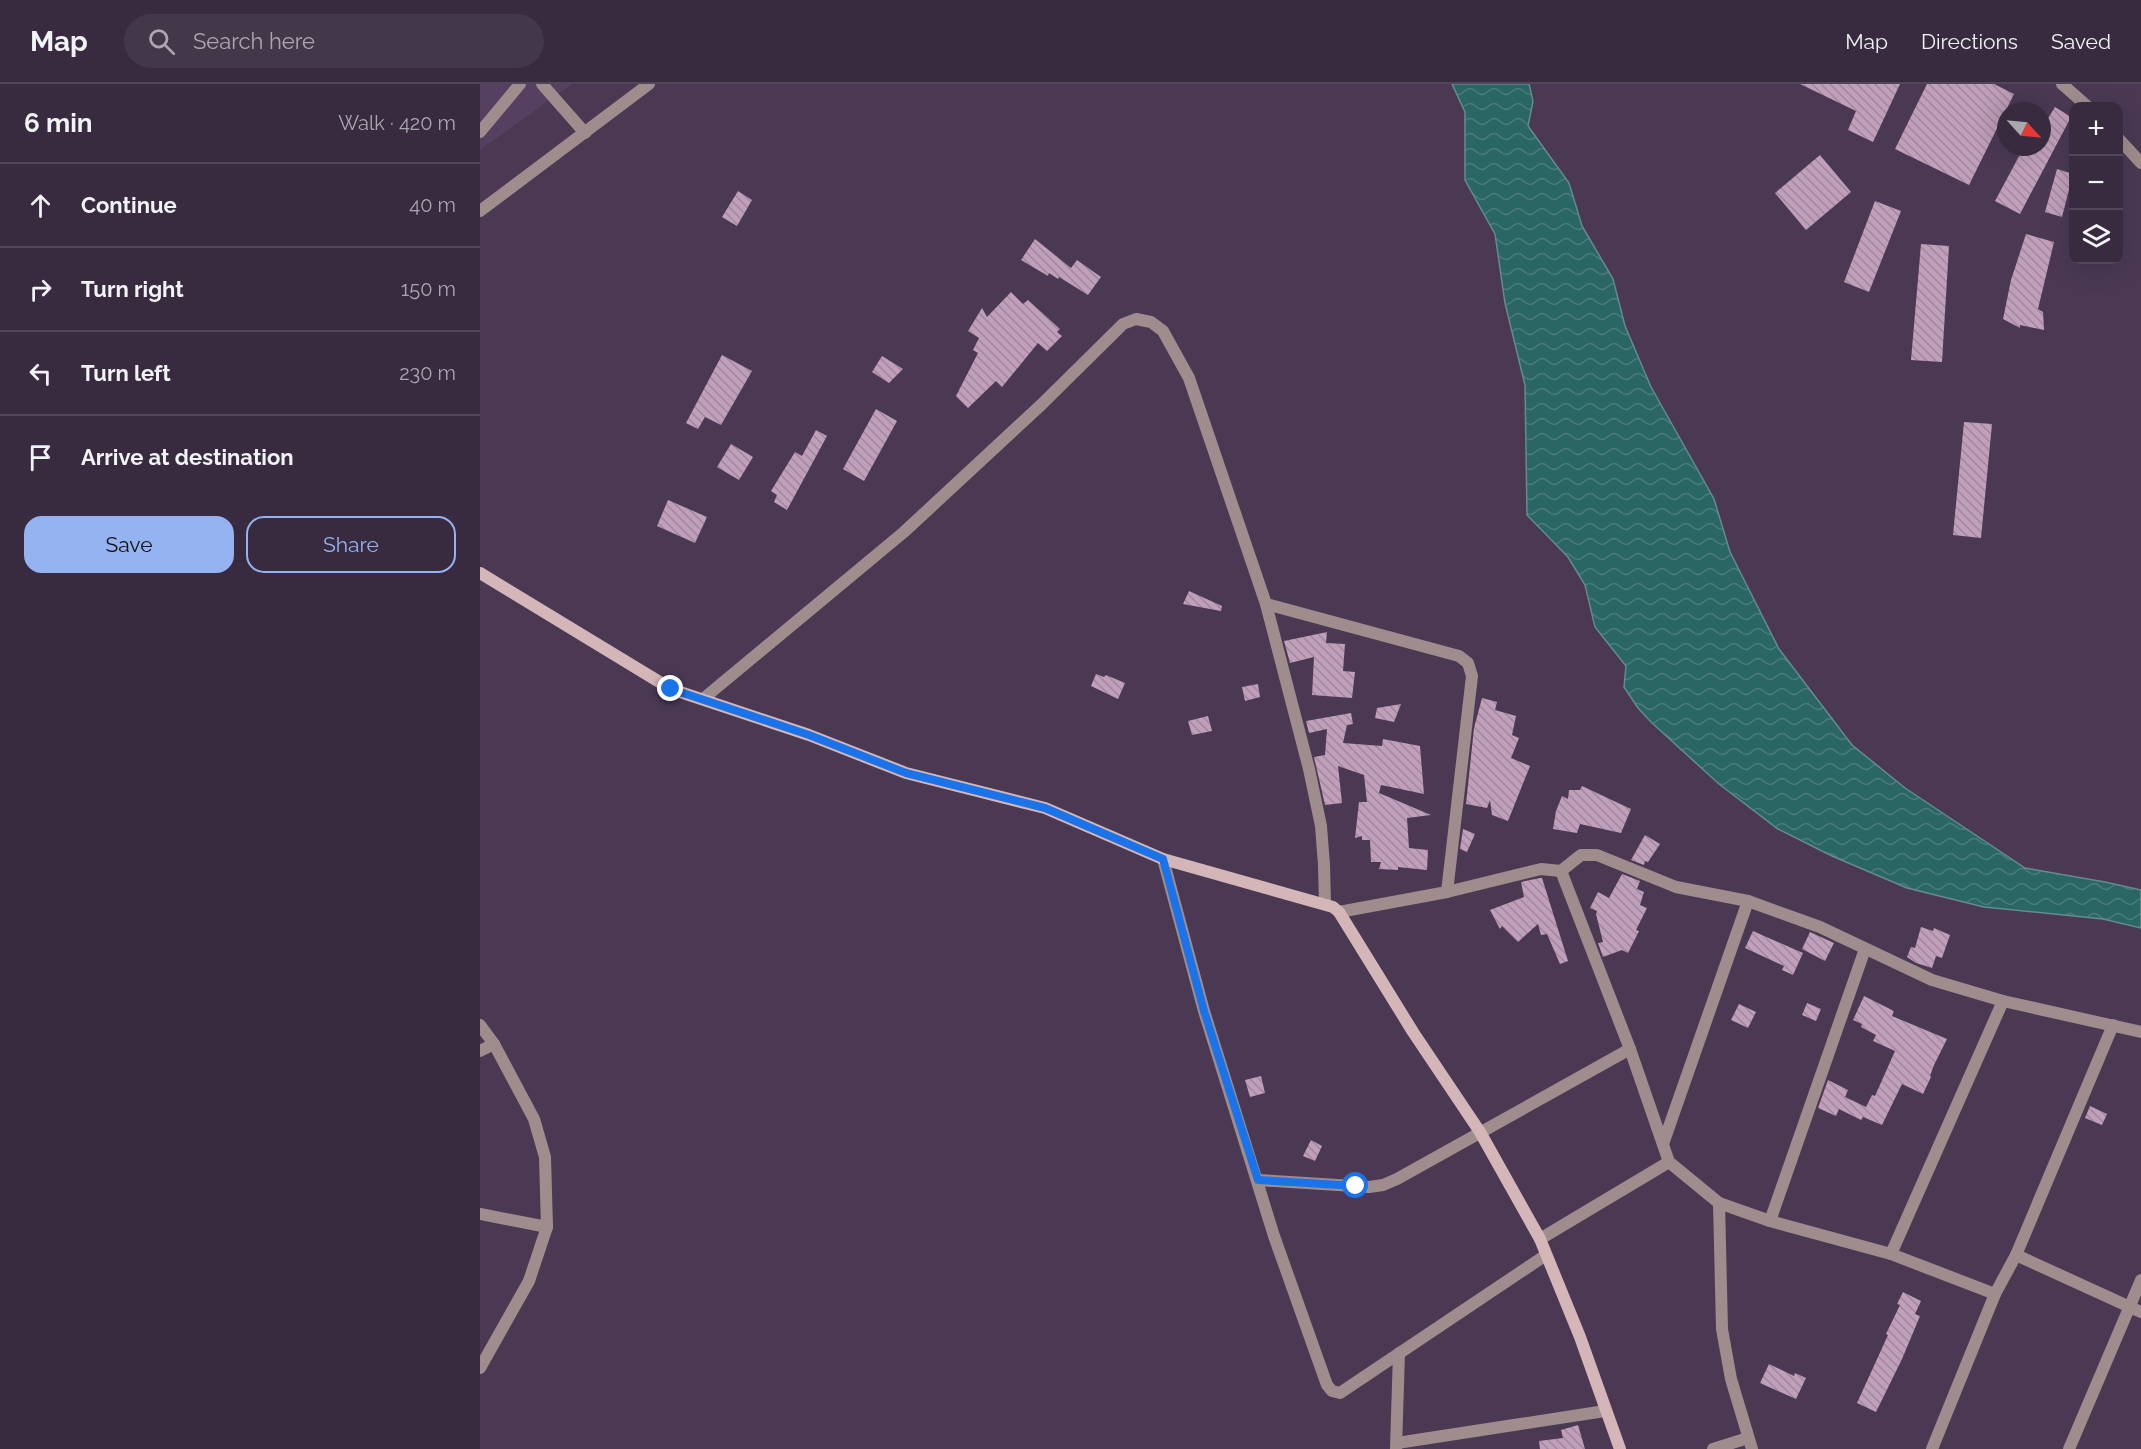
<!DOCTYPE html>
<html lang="en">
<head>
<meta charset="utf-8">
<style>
	body { margin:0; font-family:Raleway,sans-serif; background:#43374a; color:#f1f3f6 }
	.controls { position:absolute; right:18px; top:18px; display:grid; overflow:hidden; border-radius:12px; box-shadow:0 6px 24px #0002 }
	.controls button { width:54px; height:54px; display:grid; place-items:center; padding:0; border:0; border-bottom:2px solid #524759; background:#382b3f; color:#f1f3f6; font:30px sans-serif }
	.compass { position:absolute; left:1517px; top:18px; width:54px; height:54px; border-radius:50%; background:#382b3f; box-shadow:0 6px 24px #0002; rotate:117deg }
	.stop { position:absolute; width:18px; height:18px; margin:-14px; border:4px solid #1a73e8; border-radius:50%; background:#fff }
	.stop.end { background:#1a73e8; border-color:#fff; box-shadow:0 2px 6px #0008 }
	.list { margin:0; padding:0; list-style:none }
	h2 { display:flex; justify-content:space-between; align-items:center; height:78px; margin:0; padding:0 24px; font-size:26px }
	h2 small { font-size:20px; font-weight:400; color:#aba7b0 }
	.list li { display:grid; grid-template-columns:39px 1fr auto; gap:18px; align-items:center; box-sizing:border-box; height:84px; padding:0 24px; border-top:2px solid #524759 }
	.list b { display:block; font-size:22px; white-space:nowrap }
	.list em { font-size:20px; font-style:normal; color:#aba7b0 }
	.actions { display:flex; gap:12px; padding:18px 24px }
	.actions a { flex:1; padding:14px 0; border:2px solid #95b2f1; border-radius:18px; text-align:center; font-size:21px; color:#95b2f1 }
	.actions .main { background:#95b2f1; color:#111 }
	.icon { flex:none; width:33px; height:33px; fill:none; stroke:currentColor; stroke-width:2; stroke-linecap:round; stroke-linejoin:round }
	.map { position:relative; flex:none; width:1661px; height:1365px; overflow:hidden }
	header { display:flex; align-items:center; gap:36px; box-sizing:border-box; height:84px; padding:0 30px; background:#382b3f; border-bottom:2px solid #524759 }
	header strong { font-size:28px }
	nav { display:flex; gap:33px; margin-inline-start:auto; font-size:21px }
	.search { width:420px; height:54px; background:#43374a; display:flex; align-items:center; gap:15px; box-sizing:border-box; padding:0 21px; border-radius:33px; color:#aba7b0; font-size:22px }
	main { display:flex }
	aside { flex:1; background:#382b3f }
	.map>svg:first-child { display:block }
</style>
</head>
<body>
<header>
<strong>Map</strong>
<div class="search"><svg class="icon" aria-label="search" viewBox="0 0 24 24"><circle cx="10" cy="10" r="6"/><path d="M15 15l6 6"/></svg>Search here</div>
<nav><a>Map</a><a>Directions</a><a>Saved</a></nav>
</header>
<main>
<aside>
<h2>6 min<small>Walk · 420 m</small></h2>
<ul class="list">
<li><svg class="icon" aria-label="ahead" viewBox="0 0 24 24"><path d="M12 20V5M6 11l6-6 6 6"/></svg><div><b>Continue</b></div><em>40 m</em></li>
<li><svg class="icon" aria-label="right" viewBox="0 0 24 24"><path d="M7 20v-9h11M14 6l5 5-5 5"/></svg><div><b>Turn right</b></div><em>150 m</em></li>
<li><svg class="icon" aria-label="left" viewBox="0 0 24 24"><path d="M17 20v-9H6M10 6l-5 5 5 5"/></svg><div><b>Turn left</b></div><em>230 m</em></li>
<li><svg class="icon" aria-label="arrive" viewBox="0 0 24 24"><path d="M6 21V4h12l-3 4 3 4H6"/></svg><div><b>Arrive at destination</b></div></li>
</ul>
<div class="actions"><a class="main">Save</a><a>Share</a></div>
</aside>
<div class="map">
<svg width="1661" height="1365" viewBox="0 0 1661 1365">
	<defs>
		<pattern id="water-waves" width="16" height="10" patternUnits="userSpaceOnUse" patternTransform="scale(1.5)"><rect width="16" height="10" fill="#2a6664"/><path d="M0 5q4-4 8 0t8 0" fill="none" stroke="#497c7b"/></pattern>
		<pattern id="building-back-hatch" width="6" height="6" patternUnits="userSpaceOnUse" patternTransform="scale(1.5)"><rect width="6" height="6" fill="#bf9fb9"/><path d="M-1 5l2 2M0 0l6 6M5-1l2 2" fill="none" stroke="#a1889d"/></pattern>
	</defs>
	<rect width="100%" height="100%" fill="#4b3954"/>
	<path fill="#554061" d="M0 0H92L0 66Z"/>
	<path fill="url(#water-waves)" stroke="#648b8f" stroke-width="1.5" d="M972 0H1049L1053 17 1048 42 1089 99 1102 142 1133 195 1145 242 1171 303 1234 415 1250 468 1299 565 1372 661 1425 704 1545 784 1625 798 1661 806V844L1623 835 1504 823 1427 804 1352 772 1298 745 1239 700 1171 638 1158 624 1144 603 1146 582 1115 543 1105 501 1088 473 1047 431 1045 301 1025 219 1015 150 985 96V28Z"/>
	<g fill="url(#building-back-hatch)">
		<path d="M1320 0H1420L1393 58 1368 46 1376 27Z"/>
		<path d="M1447 0H1514L1534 10 1489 101 1415 65Z"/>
		<path d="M1575 23 1591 33 1540 130 1515 117 1544 63H1562V44Z"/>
		<path d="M1340 71 1371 108 1326 146 1295 109Z"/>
		<path d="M1577 85 1593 90 1582 133 1565 128Z"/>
		<path d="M258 107 272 116 257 142 242 133Z"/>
		<path d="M1395 117 1421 127 1389 208 1364 198Z"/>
		<path d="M1546 150 1574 158 1558 225 1563 228 1564 246 1540 241V244L1523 235 1531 196Z"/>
		<path d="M555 155 591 184 597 176 621 193 608 211 579 193 578 195 569 189 568 192 541 176Z"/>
		<path d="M1441 160 1469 162 1462 278 1431 276Z"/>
		<path d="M531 208 543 220 548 216 580 245 577 248 582 252 567 267 558 259 522 303 516 297 488 324 476 312 498 269 493 266 499 254 488 247 502 224 507 233Z"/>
		<path d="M242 271 272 287 241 341 225 333 218 345 206 339Z"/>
		<path d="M402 272 423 285 409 299 392 288Z"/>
		<path d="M396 325 417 337 384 397 363 385Z"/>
		<path d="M1484 338 1512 340 1501 454 1473 451Z"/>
		<path d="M336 346 347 352 307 426 294 418 297 411 291 407 315 368 322 372Z"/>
		<path d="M251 360 273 373 259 396 237 383Z"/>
		<path d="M188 416 227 433 215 459 177 442Z"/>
		<path d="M709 507 742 522 741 527 703 520Z"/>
		<path d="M847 548 846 559 865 560 863 587 875 588 872 614 832 611 834 573 810 579 804 557Z"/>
		<path d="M616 590 624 593 626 591 645 599 638 615 611 602Z"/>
		<path d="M778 600 780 613 765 617 762 603Z"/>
		<path d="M1002 614 1017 618 1015 626 1036 632 1032 651 1039 654 1031 674 1050 682 1028 737 1012 731 1010 716 1007 724 986 720 994 644Z"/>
		<path d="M921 620 914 638 895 634 897 624Z"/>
		<path d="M871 629 873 640 867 641 863 659 902 662 903 655 940 662 944 710 901 701 899 709 951 731 927 734 929 764 948 766 947 786 918 783V786L899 785 901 778H891L890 756H882V752L875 754 879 718H887L884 691 858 682 862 719 845 721 834 673 845 671 847 645 829 649 826 637Z"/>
		<path d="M728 632 732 647 712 651 708 637Z"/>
		<path d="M1102 702 1151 725 1141 749 1100 740 1097 749 1073 745 1076 727 1082 712 1088 715 1089 706H1100Z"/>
		<path d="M983 745 995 750 987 768 980 765Z"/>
		<path d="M1165 751 1180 760 1168 778 1165 777 1164 781 1151 776Z"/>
		<path d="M1142 790 1160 797 1157 805 1164 808 1160 821 1167 824 1156 846 1159 847 1148 869 1142 866 1123 873 1118 859 1123 858 1116 830 1117 827 1110 824 1118 808 1129 814Z"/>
		<path d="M1060 794H1062L1088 877 1080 880 1067 850 1061 851 1058 840 1038 858 1022 842 1020 845 1010 826 1044 813 1041 798Z"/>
		<path d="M1441 843 1453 847 1454 844 1470 851 1462 874 1456 872 1452 884 1436 879 1427 873 1431 863 1435 864Z"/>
		<path d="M1273 847 1323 869 1313 891 1302 886 1304 882 1265 864Z"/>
		<path d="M1330 848 1354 859 1345 877 1322 865Z"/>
		<path d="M1384 912 1414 927 1412 932 1467 955 1454 981 1450 992 1451 993 1443 1010 1422 1000 1402 1041 1383 1033 1381 1036 1359 1025 1356 1032 1338 1024 1348 996 1368 1006 1365 1013 1386 1023 1392 1011 1395 1012 1415 967 1393 957 1396 951 1381 943 1382 940 1373 936Z"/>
		<path d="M1327 919 1341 925 1336 937 1322 931Z"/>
		<path d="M1259 920 1276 928 1268 944 1251 936Z"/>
		<path d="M781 992 785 1009 770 1013 765 996Z"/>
		<path d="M1610 1022 1627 1030 1622 1041 1605 1034Z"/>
		<path d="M831 1056 842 1062 835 1077 823 1072Z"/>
		<path d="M1423 1208 1441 1217 1435 1230 1440 1232 1422 1275 1396 1328 1377 1319 1408 1251 1406 1250 1420 1221 1417 1220Z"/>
		<path d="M1289 1280 1314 1292 1315 1289 1326 1294 1316 1315 1280 1299Z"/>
		<path d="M1098 1341 1105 1365H1060L1059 1357 1083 1354 1081 1346Z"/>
	</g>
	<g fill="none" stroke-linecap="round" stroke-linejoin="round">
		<g stroke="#9f8c8d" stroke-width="12">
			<path d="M62 0 105 49"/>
			<path d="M1582 0 1607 22"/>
			<path d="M0 48 40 0"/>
			<path d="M1638 54 1661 79"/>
			<path d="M0 127 169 0"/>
			<path d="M786 520 979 572 988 579 992 592 967 808"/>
			<path d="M223 615 424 448 562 320 643 240 656 235 671 238 683 247 709 294 786 520 829 685 841 742 844 781 845 819"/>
			<path d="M683 775 724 927 794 1152 847 1301 852 1307 860 1309 1066 1171"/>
			<path d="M1081 787 1150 965 1189 1078 1239 1119 1290 1137 1411 1170 1515 1210"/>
			<path d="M859 828 967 808 1061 785 1081 787 1101 771H1117L1196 803 1268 817 1340 843 1452 896 1523 917 1661 948"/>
			<path d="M0 941 14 960 54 1035 65 1073 67 1143 49 1197 0 1284"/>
			<path d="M0 967 14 960"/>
			<path d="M1183 1060 1268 817"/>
			<path d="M778 1096 889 1103 903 1101 917 1095 1150 965"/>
			<path d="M1239 1119 1242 1245 1251 1295 1272 1365"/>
			<path d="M0 1130 67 1143"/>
			<path d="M1290 1137 1385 865"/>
			<path d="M1060 1155 1189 1078"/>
			<path d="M1411 1170 1523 917"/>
			<path d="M1536 1171 1661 1228"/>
			<path d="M917 1359 1125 1327"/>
			<path d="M916 1364 919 1269"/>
			<path d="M1233 1365 1268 1354"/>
			<path d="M1452 1365 1515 1210 1536 1171 1633 941"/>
			<path d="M1589 1365 1661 1196"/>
		</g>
		<path stroke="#d4b6b8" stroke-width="12" d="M0 489 191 605 329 651 426 689 565 724 683 775 853 823 859 828 933 948 1000 1048 1060 1155 1100 1253 1140 1365"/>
	</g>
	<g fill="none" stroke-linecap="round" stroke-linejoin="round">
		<path stroke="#1a73e8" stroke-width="8" d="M191 605 329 651 426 689 565 724 683 775 724 927 778 1096 876 1102"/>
	</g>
</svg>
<div class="controls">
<button>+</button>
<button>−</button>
<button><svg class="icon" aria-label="layers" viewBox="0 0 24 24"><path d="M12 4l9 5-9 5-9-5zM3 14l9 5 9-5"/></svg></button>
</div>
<svg class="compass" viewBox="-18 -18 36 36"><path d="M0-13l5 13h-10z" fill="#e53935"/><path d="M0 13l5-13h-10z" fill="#aba7b0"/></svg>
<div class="stop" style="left:876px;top:1102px"></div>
<div class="stop end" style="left:191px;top:605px"></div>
</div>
</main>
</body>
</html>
